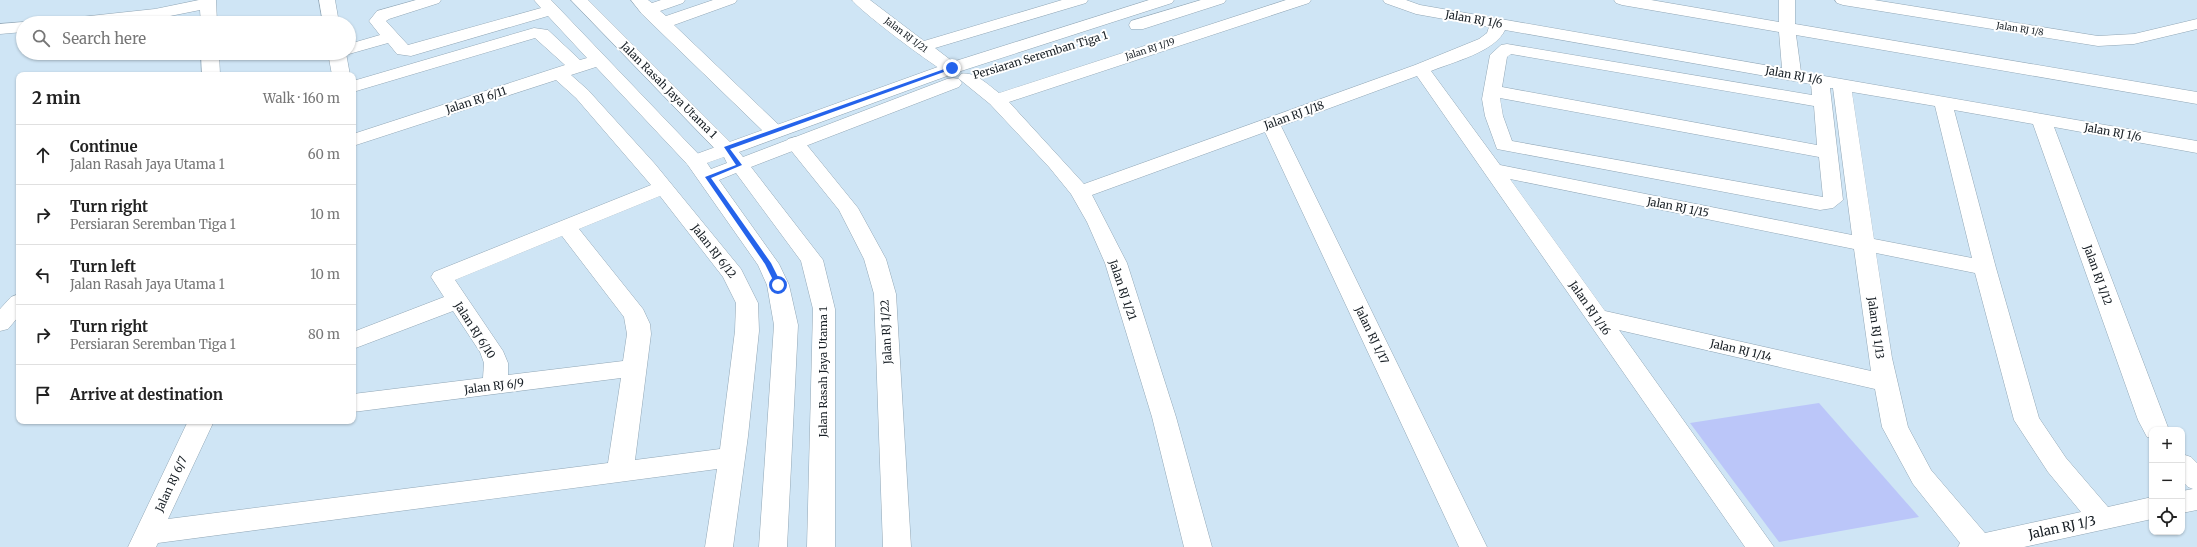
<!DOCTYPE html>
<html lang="en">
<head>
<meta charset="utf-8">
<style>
	body { margin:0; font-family:Merriweather,serif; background:#f2f2f2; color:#222 }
	.controls { position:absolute; right:12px; bottom:12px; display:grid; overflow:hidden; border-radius:8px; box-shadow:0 1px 3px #0004 }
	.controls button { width:36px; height:36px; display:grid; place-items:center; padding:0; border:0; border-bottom:1px solid #e0e0e0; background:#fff; color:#222; font:20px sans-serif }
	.stop { position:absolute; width:12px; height:12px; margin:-9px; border:3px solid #2563eb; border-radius:50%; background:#fff }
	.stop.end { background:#2563eb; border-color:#fff; box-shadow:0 1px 4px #0008 }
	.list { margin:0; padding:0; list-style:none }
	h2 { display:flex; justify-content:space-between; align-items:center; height:52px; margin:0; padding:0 16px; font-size:17px }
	h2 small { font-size:13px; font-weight:400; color:#767676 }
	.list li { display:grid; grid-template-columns:26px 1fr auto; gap:12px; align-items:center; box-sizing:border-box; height:60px; padding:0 16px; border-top:1px solid #e0e0e0 }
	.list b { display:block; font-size:15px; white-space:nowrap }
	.list p { margin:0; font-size:13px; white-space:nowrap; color:#767676 }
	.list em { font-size:13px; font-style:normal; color:#767676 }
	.icon { flex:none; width:22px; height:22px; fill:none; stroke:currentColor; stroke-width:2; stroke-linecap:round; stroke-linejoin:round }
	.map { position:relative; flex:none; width:2197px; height:547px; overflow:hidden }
	.search { position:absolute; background:#fff; box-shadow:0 1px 3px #0004; left:16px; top:16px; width:340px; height:44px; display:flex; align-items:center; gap:10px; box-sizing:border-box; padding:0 14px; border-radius:22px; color:#767676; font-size:15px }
	.panel { position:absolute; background:#fff; box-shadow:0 1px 3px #0004; left:16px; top:72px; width:340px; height:352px; border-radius:8px }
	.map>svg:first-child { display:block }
</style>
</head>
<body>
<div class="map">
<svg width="2197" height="547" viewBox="0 0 2197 547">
	<rect width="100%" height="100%" fill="#cfe5f5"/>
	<path fill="#bbc6f9" d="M1819 403 1919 517 1779 542 1690 423Z"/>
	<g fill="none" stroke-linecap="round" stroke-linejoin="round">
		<defs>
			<g id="minor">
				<path d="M199 0H216L217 23H201L200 10 155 19 118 23H63L65 19 71 18 155 9Z"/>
				<path d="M319 0H335L339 23H323Z"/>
				<path d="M416 0H441L439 3 389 19 386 21 408 45 541 8 534 0H551L705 161 702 165 695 167 688 165 596 67 571 75 588 90 655 164 741 269 758 303 759 331 748 436 733 547H705L717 469 158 543 156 547H128L188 421H214L168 519 608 463 621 378 353 412V394L483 378 484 363 480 352 453 311 353 349V332L444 297 431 277 434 272 651 185 576 98 556 80 353 146V134L565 65 535 38 353 92V81L534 28 548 30 580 60 587 58 548 16 411 56 397 54 388 43 349 54 346 53 350 75H332L328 53H349V44L380 35 369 21 377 11ZM660 196 723 277 736 303 735 331 720 449 635 460 651 334 650 324 643 309 579 229ZM562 236 624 317 627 334 623 361 508 375V363L503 351 455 280Z"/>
				<path d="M571 0H588L733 145 736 149 733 153 726 155 719 153Z"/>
				<path d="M631 0H648L652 3 661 0H685L683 3 660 11 666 16 713 0H737L735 3 674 25 781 127 784 131 781 135 774 137 767 135 642 14Z"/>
				<path d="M852 0H870L924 41 1062 0H1088L1086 3 935 48 961 68 958 72C954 73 951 74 946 72 933 66 860 11 852 0Z"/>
				<path d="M1286 0H1311L1309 3 1009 102 1084 184 1415 65 1479 39 1487 33 1489 27 1416 14 1385 3 1383 0H1406L1420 5 1782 68 1779 32 1622 5 1616 3 1614 0H1651L1779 22V0H1795V24L2197 92V104L1796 35 1801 72 2197 141V153L2054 127 2169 430H2152V438L2147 437 2138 420 2033 124 1954 110 1996 268 2039 418 2066 458 2108 507 2152 497V519L2024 547H1958L1960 543 1913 484 1882 427 1875 389 1619 330 1774 547H1745L1417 76 1281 126 1487 547H1459L1265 132 1092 195 1127 263 1176 417 1212 547H1184L1152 417 1105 263 1087 222 1071 194 1049 167 990 104 958 78 961 74C975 71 988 85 999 93ZM1505 30 1811 84 1812 95 1507 44 1501 45 1490 55 1482 99 1485 116 1497 149 1820 210 1833 208 1843 200 1830 88H1833L1852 235 1500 165 1431 71C1453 62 1495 52 1505 30ZM1511 54 1814 106 1817 145 1502 87 1507 57ZM1852 92 1935 106 1972 258 1874 239ZM1500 98 1819 157 1823 197 1512 141 1503 116ZM1510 179 1854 249 1871 371 1605 311ZM1876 253 1975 273 2014 420 2048 472 2081 512 1985 533 1931 470 1908 427 1892 358Z"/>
				<path d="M1835 0H1874L2098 36 2134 34 2197 19V29L2134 44 2098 46 1843 5 1837 3Z"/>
				<path d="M23 22 27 23H23V32L0 34V24Z"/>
				<path d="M201 53H219L220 75H202Z"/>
				<path d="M795 137 802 139 858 208 886 259 896 294 911 547H883L874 294 864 259 839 210 785 143 788 139Z"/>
				<path d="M19 294V316L8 329 0 331V309L11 297Z"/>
				<path d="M2182 454 2191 457 2197 463V510L2182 513V491L2193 489 2188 487 2182 481Z"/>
			</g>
			<g id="major">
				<path d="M1149 0H1174L1172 3 958 72 739 152 743 157 947 79 953 78 959 79 962 83 959 87 751 167 823 260 835 309V547H807L813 309 801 261 736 173 719 180 779 264 789 285 798 325 787 547H759L774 325 767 285 758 265 685 161 688 157 946 64ZM724 157 727 163 711 169 707 163Z"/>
				<path d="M1201 0H1226L1224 3 1143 29H1131L1129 25 1131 21Z"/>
			</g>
		</defs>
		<use href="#minor" stroke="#92a7b6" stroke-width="1"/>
		<use href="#major" stroke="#92a7b6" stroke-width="1"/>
		<use href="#minor" fill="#fff" fill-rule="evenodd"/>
		<use href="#major" fill="#fff" fill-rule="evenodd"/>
	</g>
	<path fill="#2563eb" d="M950 67 955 68 730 149 742 165 711 178 771 263 782 285 776 286 765 264 705 177 736 165 724 147Z"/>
	<g text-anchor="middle" stroke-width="4" stroke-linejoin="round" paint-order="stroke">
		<g font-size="9" fill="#192026" stroke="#fff">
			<text transform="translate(2020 29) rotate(9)" y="3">Jalan RJ 1/8</text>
			<text transform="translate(906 35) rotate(37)" y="3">Jalan RJ 1/21</text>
			<text transform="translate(1150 49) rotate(-18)" y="3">Jalan RJ 1/19</text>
		</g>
		<g font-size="11" fill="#192026" stroke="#fff">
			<text transform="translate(1474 19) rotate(10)" y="4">Jalan RJ 1/6</text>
			<text transform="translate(1040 55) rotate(-17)" y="4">Persiaran Seremban Tiga 1</text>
			<text transform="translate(1794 75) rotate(10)" y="4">Jalan RJ 1/6</text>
			<text transform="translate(669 90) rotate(45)" y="4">Jalan Rasah Jaya Utama 1</text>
			<text transform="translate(476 100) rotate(-18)" y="4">Jalan RJ 6/11</text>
			<text transform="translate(1294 115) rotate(-20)" y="4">Jalan RJ 1/18</text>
			<text transform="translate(2113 132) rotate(10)" y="4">Jalan RJ 1/6</text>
			<text transform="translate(1678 207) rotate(11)" y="4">Jalan RJ 1/15</text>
			<text transform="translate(714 251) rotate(52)" y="4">Jalan RJ 6/12</text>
			<text transform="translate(2098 275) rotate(70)" y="4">Jalan RJ 1/12</text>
			<text transform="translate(1123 290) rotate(71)" y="4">Jalan RJ 1/21</text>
			<text transform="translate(1590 308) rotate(55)" y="4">Jalan RJ 1/16</text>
			<text transform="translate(1876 328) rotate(82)" y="4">Jalan RJ 1/13</text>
			<text transform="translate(475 330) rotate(57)" y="4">Jalan RJ 6/10</text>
			<text transform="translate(886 332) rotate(-93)" y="4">Jalan RJ 1/22</text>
			<text transform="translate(1372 335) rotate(64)" y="4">Jalan RJ 1/17</text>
			<text transform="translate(1741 350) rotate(13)" y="4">Jalan RJ 1/14</text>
			<text transform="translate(823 372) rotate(-90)" y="4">Jalan Rasah Jaya Utama 1</text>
			<text transform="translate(494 386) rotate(-7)" y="4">Jalan RJ 6/9</text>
			<text transform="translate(171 484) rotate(-65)" y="4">Jalan RJ 6/7</text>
		</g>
		<g font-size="13" fill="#192026" stroke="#fff">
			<text transform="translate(2062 527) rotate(-12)" y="5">Jalan RJ 1/3</text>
		</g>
	</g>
</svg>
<div class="controls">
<button>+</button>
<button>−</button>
<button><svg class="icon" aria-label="locate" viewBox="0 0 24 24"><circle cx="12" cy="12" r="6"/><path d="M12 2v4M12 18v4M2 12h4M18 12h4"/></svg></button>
</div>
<div class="stop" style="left:778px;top:285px"></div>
<div class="stop end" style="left:952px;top:68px"></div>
<div class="search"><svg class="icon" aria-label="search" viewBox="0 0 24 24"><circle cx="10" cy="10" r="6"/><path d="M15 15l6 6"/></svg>Search here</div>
<section class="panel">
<h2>2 min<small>Walk · 160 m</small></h2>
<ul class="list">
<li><svg class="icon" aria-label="ahead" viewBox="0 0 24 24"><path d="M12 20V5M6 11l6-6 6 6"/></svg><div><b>Continue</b><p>Jalan Rasah Jaya Utama 1</p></div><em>60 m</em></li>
<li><svg class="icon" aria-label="right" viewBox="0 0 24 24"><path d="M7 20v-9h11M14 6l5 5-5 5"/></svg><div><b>Turn right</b><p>Persiaran Seremban Tiga 1</p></div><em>10 m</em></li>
<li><svg class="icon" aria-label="left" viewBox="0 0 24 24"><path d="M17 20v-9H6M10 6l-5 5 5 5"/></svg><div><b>Turn left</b><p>Jalan Rasah Jaya Utama 1</p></div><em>10 m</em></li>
<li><svg class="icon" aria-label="right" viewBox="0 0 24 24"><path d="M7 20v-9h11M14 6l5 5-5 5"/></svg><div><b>Turn right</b><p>Persiaran Seremban Tiga 1</p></div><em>80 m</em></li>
<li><svg class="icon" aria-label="arrive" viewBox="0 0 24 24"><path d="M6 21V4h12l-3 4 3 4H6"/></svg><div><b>Arrive at destination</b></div></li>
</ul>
</section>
</div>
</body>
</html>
